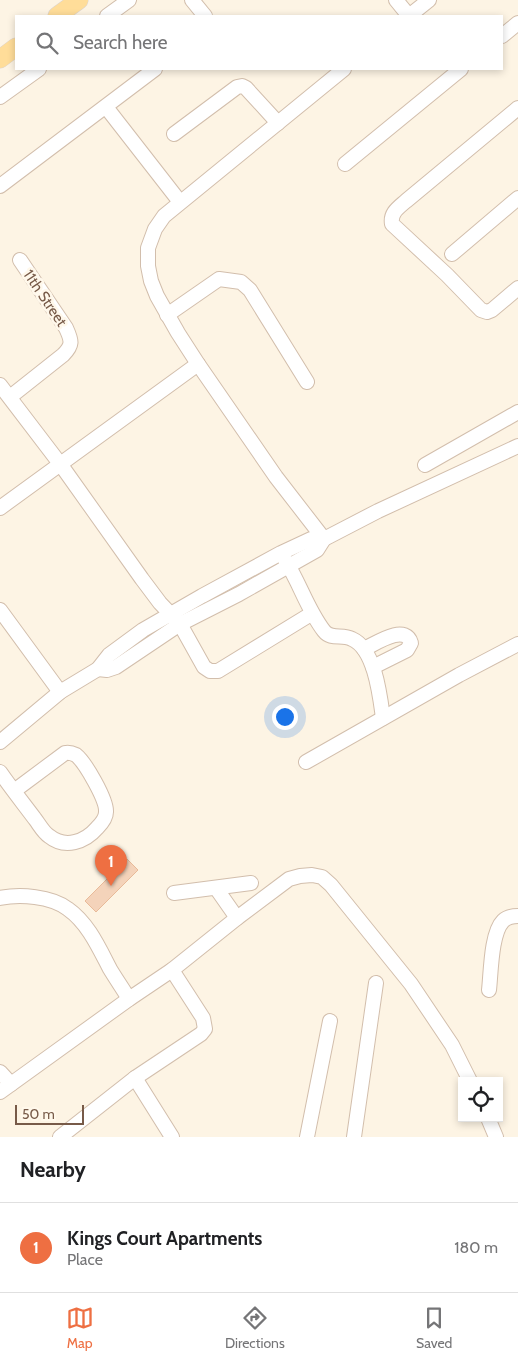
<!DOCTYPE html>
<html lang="en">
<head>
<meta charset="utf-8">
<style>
	body { margin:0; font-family:Cabin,sans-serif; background:#f6f6f6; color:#202124 }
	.controls { position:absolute; right:15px; bottom:15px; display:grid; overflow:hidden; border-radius:0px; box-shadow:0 2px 8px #0003 }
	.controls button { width:45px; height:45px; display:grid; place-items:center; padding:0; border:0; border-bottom:1px solid #e0e0e0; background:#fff; color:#202124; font:25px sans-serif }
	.scale { position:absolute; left:15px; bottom:12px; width:69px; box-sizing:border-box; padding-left:5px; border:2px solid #775a48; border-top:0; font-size:14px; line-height:18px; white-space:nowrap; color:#775a48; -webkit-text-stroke:4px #fff8eb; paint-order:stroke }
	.you { position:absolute; left:284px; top:716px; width:18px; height:18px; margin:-12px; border:4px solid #fff; border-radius:50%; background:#1a73e8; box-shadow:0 0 0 8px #1a73e833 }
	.badge { display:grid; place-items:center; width:32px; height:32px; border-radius:50%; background:#ee6f42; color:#fff; font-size:16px; font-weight:700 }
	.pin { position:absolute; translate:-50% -41px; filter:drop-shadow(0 1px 2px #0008) }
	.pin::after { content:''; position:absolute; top:26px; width:18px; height:15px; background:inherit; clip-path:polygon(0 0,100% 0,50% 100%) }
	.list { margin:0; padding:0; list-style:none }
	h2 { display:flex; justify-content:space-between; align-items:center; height:65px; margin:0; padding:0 20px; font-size:21px }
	h2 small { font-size:16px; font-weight:400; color:#757577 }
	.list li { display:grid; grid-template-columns:32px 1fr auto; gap:15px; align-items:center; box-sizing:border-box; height:90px; padding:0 20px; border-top:1px solid #e0e0e0 }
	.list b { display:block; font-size:19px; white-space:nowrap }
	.list p { margin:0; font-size:16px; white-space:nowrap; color:#757577 }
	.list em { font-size:16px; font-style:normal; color:#757577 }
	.icon { flex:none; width:28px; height:28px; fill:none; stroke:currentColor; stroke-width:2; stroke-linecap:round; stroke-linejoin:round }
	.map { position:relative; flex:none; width:518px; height:1137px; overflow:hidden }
	.search { position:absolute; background:#fff; box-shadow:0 2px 8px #0003; left:15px; right:15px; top:15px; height:55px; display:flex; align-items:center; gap:12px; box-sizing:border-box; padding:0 18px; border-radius:0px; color:#757577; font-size:19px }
	.sheet { height:155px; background:#fff }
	nav { display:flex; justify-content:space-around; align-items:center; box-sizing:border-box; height:70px; border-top:1px solid #e0e0e0; background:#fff; font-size:14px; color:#757577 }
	nav a { display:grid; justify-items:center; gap:2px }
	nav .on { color:#ee6f42 }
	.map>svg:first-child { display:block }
</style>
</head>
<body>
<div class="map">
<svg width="518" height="1137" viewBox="0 0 518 1137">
	<rect width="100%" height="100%" fill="#fdf4e4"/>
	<path fill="#f4d3ba" stroke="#e8ba99" d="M127 859 138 870 96 912 85 901Z"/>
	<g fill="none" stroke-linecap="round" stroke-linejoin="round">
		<defs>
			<g id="minor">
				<path d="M192 0 205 16"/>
				<path d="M396 0 409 16"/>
				<path d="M107 16 129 0"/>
				<path d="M409 16 429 0"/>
				<path d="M502 36 518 23"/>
				<path d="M0 97 39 69"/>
				<path d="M106 107 180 202"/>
				<path d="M518 108 406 201C398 208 390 213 392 224L447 275 481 310 487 312 492 310 518 288"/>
				<path d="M174 134 237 87 242 86 246 88 278 123"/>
				<path d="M345 164 461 69"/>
				<path d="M0 186 155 69"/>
				<path d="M452 254 518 198"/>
				<path d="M167 315 219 279 241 282 250 290 307 382"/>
				<path d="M0 385 61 465 142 579 160 603 180 624 204 667 210 671H218L311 614"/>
				<path d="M10 397 63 355C73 345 72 341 66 328L20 260"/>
				<path d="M425 465 518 412"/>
				<path d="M0 508 198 364"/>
				<path d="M324 539 276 477 198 364 178 333 157 296 151 281 148 266V248L155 229 164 216 344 69"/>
				<path d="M285 560C300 583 307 609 324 631 331 640 342 634 352 639 375 649 380 696 383 718"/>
				<path d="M0 610 60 692"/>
				<path d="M364 649C375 644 405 623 411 643L407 650 373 667"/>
				<path d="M98 669 107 670 116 667 180 624 239 594 317 550 324 539 378 511 518 446"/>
				<path d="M0 742 60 692 98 669 109 655 143 630 202 596 281 553 311 539H324"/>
				<path d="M306 762 459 675 518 644"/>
				<path d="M0 772C11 788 23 803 35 819 39 824 43 832 49 836 65 849 85 842 97 828 101 824 106 818 106 812 107 800 85 762 76 755 72 753 69 752 65 753L14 791"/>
				<path d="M216 888 237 918"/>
				<path d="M174 893 251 883"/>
				<path d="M0 898C20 894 51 896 68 909 88 923 99 948 110 969 116 979 123 989 129 999"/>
				<path d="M489 990C491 973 491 933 503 921 507 917 513 916 518 916"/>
				<path d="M0 1072 11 1084"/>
				<path d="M135 1078 172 1137"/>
				<path d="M0 1092 129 999 172 970 237 918 289 879 300 876 312 875 322 877 331 885 411 984 452 1045 470 1081"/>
				<path d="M488 1118 496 1137"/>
				<path d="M60 1137 135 1078 201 1034 205 1029 203 1018 172 970"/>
				<path d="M307 1137 330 1021"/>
				<path d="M354 1137 376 983"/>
			</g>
			<g id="major">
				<path d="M57 16 79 0"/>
				<path d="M0 59 16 47"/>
			</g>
		</defs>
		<use href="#minor" stroke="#d2beac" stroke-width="16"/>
		<use href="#major" stroke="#dcd4cf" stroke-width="19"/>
		<use href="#minor" stroke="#fff" stroke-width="14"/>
		<use href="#major" stroke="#fd9" stroke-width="18"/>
	</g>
	<g text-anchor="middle" stroke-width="5" stroke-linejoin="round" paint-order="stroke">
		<g font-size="15" fill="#775a48" stroke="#fff8eb">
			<text transform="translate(45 298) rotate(56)" y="5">11th Street</text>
		</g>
	</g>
</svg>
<div class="controls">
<button><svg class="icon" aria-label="locate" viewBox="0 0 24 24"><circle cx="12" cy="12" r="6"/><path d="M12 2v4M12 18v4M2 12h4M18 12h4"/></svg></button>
</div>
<div class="scale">50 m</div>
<div class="you"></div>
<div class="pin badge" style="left:111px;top:886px">1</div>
<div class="search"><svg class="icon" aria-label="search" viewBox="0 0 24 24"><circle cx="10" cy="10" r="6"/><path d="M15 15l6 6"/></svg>Search here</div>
</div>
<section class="sheet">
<h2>Nearby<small></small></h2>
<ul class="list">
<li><span class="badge">1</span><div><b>Kings Court Apartments</b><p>Place</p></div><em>180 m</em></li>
</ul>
</section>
<nav>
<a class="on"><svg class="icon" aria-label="map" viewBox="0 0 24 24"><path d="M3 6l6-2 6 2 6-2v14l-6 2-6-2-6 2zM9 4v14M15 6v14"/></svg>Map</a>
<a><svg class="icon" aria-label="directions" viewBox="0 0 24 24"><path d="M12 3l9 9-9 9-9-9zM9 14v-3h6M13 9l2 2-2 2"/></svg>Directions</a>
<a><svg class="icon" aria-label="saved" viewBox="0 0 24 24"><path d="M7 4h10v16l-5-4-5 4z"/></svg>Saved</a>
</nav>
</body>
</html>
